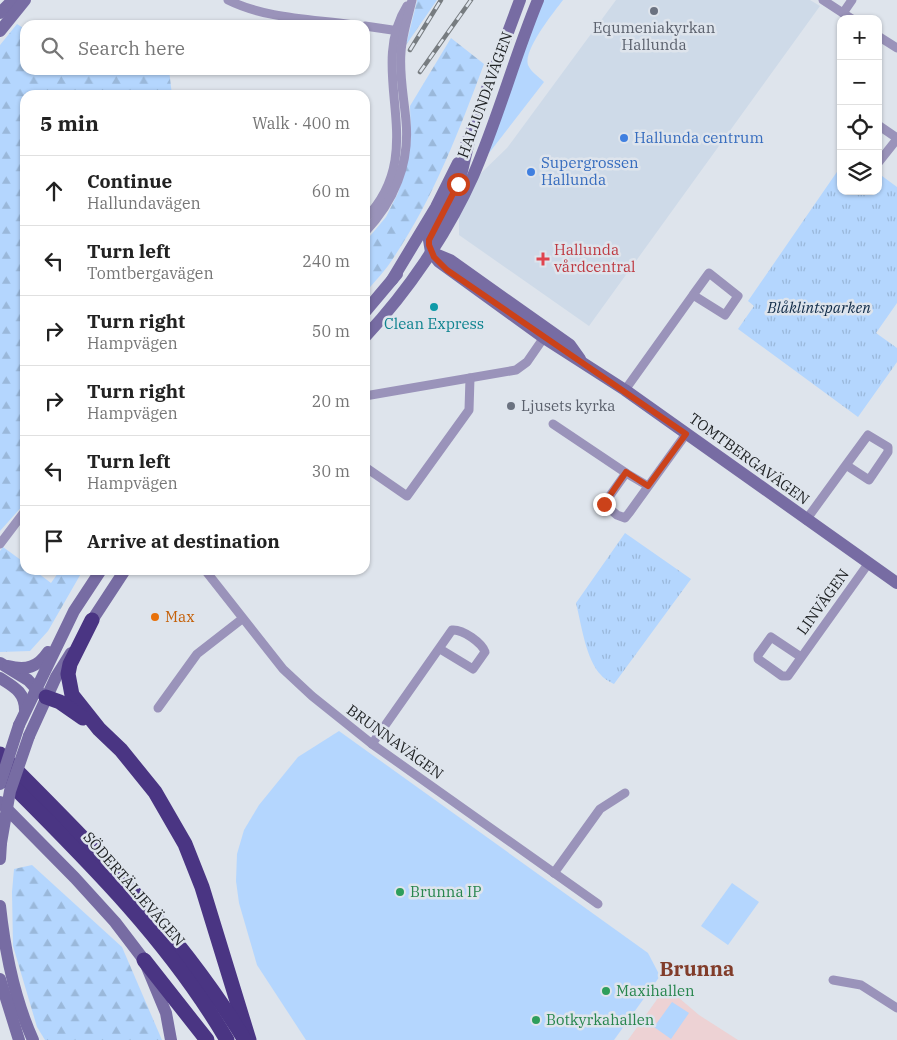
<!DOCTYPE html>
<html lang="en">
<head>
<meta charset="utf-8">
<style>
	body { margin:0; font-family:"IBM Plex Serif",serif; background:#f2f2f2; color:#222 }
	.controls { position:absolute; right:15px; top:15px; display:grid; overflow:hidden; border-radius:10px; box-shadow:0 1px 4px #0004 }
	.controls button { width:45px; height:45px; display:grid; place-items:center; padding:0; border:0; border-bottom:1px solid #e0e0e0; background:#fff; color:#222; font:25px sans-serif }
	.stop { position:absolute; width:15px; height:15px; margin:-11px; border:4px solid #cb421a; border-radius:50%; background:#fff }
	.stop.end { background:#cb421a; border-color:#fff; box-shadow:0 1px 5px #0008 }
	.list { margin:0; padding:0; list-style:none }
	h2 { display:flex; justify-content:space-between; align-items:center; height:65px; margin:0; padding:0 20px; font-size:21px }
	h2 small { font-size:16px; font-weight:400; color:#767676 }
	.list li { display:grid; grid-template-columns:32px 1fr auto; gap:15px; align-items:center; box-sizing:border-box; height:70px; padding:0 20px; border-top:1px solid #e0e0e0 }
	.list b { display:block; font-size:19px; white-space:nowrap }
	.list p { margin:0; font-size:16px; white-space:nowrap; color:#767676 }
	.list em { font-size:16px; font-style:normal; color:#767676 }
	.icon { flex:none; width:28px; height:28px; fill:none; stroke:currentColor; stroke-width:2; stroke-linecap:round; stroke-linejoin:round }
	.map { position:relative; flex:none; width:897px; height:1040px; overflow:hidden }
	.search { position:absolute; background:#fff; box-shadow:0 1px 4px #0004; left:20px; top:20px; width:350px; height:55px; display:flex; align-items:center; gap:12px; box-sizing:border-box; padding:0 18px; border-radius:15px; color:#767676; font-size:19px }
	.panel { position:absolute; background:#fff; box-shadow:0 1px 4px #0004; left:20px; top:90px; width:350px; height:485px; border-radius:15px }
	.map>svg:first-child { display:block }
</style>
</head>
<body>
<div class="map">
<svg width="897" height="1040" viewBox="0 0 897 1040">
	<defs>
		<pattern id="forest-firs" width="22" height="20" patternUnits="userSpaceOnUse" patternTransform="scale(1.25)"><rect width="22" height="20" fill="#b4d6fe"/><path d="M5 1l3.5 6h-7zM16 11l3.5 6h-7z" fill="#9ab8da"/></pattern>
		<pattern id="park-tufts" width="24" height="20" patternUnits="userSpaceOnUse" patternTransform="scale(1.25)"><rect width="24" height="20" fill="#b4d6fe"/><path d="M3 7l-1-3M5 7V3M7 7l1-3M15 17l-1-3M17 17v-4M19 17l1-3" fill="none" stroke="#9ab8da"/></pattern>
	</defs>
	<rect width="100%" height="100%" fill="#dee4ec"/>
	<path fill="#cedae8" d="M616 0H810L820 6 589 326 459 235V215L478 176 507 148Z"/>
	<path fill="#edd2d4" d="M668 984 679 998 699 1015 738 1040H628Z"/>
	<g fill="#b4d6fe">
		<path d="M544 0H563C554 12 523 50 528 65 531 72 539 77 544 82L489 153V147L526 42Z"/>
		<path d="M339 731 648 953 660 976 614 1040H306L257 965 239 903 236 881 237 854 244 830 259 805 298 757Z"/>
		<path d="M732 883 759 902 728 945 701 926Z"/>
		<path d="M672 1002 689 1013 671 1039 654 1027Z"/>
	</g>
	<g fill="url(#forest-firs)">
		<path d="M417 0H437L406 45 417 1Z"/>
		<path d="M17 24 25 29V70H169L172 95H25V503L0 531V45Z"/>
		<path d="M451 38 484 64C459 131 434 197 394 257 386 270 375 281 365 293V242L386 217 398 193 408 160 411 137 410 106Z"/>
		<path d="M3 547 25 563V570H34L51 583 60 570H83L48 631 30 651 0 652V551Z"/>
		<path d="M32 865 122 947 162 1040H45L37 1027 13 946 12 892 14 869Z"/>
	</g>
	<g fill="url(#park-tufts)">
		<path d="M841 166V191H878V173L897 187V303L876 333 897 348V362L858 417 738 329 754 306 748 301Z"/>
		<path d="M625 533 691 579 614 684C610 682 604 679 601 675 586 660 581 623 576 603Z"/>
	</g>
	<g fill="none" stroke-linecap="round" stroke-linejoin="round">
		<g stroke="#9a93ba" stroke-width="9">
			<path d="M228 0C266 19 313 19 354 25"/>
			<path d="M823 0 852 19"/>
			<path d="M843 13 852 0"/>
			<path d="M365 26 399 31"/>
			<path d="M878 36 897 48"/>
			<path d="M878 125 897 138"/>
			<path d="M878 163 897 139"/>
			<path d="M365 219C432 150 365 73 407 6"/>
			<path d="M365 232C394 202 410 163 406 121 404 98 399 75 401 52 402 35 408 17 412 0"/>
			<path d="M625 390 693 295 725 315 738 296 709 273 693 295"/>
			<path d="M365 396 516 370 527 362 547 333"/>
			<path d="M553 424 626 473"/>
			<path d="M365 467 407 496 469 410 470 378"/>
			<path d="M648 486 626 473 604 504 617 515 625 518 629 513 686 434"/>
			<path d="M806 520 846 465 869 480 888 452V447L868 435 846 465"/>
			<path d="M0 544 25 511"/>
			<path d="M205 570 283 669 312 696 372 744 598 904"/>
			<path d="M801 657 771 637 758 655V659L782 676H788L868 564"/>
			<path d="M158 708 197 654 242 619"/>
			<path d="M372 744 452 630C463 629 482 643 485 652L473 669 440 649"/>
			<path d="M554 873 600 809 625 793"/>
			<path d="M833 980 861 985 897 1008"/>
		</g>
		<g stroke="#776ca3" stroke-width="12">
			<path d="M0 13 13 0"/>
			<path d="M0 31 25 0"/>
			<path d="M470 137 459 184 429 240 431 252 439 262 544 338 625 390 897 583"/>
			<path d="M466 145 520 0"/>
			<path d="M433 253 450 260 570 345 580 359"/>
			<path d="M392 280 436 207 458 163"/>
			<path d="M365 312 397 274"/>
			<path d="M365 337C408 291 447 234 473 176 498 119 514 58 538 0"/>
			<path d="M87 628 125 570"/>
			<path d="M0 663 28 680 40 693"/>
			<path d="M8 666C26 671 38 667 48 652"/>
			<path d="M0 678C14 687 25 692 25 710"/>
			<path d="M19 725 74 611 101 570"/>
			<path d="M29 736 56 677 71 653"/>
			<path d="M0 802 75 878 115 922 144 960 166 1013 171 1040"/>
			<path d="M0 859 1 843"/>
			<path d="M0 906C5 952 14 998 33 1040"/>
			<path d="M0 979 19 1040"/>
		</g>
		<g stroke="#4a3583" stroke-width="15">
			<path d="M92 620 70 664 68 674 72 695 99 729 121 750 155 792 185 844 202 887 249 1040"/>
			<path d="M46 697 60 702 83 718"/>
			<path d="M0 754C89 843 176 928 243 1037"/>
			<path d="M3 776C85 858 168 939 227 1040"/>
			<path d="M144 960 207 1040"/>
		</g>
		<defs>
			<g id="rail">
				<path d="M410 50 441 0"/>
				<path d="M420 72 471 0"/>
			</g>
		</defs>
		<use href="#rail" stroke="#777c80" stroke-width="4.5"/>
		<use href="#rail" stroke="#dee4ec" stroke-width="2.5" stroke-dasharray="8" stroke-linecap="butt"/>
		<g stroke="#776ca3" stroke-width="12">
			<path d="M0 784 19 725"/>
			<path d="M1 843 10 791 29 736"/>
		</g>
	</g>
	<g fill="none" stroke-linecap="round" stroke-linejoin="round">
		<path stroke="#cb421a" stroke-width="6" d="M458 184 429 240V245L434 257 447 270 686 434 648 486 626 472 604 504"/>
	</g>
	<g fill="#6b7280" stroke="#dee4ec" stroke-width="2">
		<circle cx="654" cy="11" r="5"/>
		<circle cx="511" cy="406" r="5"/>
	</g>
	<g fill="#3f7fe0" stroke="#dee4ec" stroke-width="2">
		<circle cx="624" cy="138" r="5"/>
		<circle cx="531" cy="172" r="5"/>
	</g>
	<path fill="#e0444e" stroke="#dee4ec" stroke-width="2" d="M540.5 251.5h5v5h5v5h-5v5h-5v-5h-5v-5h5z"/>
	<circle fill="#0f9aa8" stroke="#dee4ec" stroke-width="2" cx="434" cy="307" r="5"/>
	<circle fill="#e8710a" stroke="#dee4ec" stroke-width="2" cx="155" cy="617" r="5"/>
	<g fill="#2e9e5b" stroke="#dee4ec" stroke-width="2">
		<circle cx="400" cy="892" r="5"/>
		<circle cx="606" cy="991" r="5"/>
		<circle cx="536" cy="1020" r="5"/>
	</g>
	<g text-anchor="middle" stroke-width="5" stroke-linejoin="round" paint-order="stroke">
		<g font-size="15" fill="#5b616d" stroke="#dee4ec">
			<text x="654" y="33">Equmeniakyrkan<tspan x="654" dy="17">Hallunda</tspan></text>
			<text x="521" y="411" text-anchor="start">Ljusets kyrka</text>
		</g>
		<g font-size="15" fill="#212426" stroke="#dee4ec">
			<text transform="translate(485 95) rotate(-70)" y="5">HALLUNDAVÄGEN</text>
			<text transform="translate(749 459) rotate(36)" y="5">TOMTBERGAVÄGEN</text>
			<text transform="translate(823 602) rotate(-54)" y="5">LINVÄGEN</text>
			<text transform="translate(395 742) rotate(36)" y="5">BRUNNAVÄGEN</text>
			<text transform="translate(134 889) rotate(49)" y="5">SÖDERTÄLJEVÄGEN</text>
		</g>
		<g font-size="15" fill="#366cbe" stroke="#dee4ec" text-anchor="start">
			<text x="634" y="143">Hallunda centrum</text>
			<text x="541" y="168">Supergrossen<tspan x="541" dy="17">Hallunda</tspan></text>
		</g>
		<g font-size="15" fill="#be3a42" stroke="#dee4ec" text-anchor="start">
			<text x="554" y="255">Hallunda<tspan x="554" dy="17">vårdcentral</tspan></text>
		</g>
		<g font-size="15" font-style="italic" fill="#102b48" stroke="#dee4ec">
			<text x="819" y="313">Blåklintsparken</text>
		</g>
		<g font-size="15" fill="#0d838f" stroke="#dee4ec">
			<text x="434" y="329">Clean Express</text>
		</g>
		<g font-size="15" fill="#c56008" stroke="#dee4ec" text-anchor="start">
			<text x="165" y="622">Max</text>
		</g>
		<g font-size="15" fill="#27864d" stroke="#dee4ec" text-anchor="start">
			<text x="410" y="897">Brunna IP</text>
			<text x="616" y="996">Maxihallen</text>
			<text x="546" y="1025">Botkyrkahallen</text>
		</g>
		<g font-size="20" font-weight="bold" fill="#813c2a" stroke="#dee4ec">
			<text x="697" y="976">Brunna</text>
		</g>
	</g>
</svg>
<div class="controls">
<button>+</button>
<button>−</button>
<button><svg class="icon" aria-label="locate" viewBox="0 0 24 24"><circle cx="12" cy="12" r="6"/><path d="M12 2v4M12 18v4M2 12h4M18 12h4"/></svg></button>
<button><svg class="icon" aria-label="layers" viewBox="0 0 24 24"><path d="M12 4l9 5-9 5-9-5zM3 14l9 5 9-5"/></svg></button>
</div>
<div class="stop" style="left:458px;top:184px"></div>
<div class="stop end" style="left:604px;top:504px"></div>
<div class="search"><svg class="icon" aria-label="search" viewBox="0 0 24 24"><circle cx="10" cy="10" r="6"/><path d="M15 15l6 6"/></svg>Search here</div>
<section class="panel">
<h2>5 min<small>Walk · 400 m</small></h2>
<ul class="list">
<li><svg class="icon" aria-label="ahead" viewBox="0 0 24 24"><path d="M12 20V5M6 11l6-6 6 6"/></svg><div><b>Continue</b><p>Hallundavägen</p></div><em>60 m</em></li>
<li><svg class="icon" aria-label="left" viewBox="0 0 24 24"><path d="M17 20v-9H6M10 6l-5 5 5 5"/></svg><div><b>Turn left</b><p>Tomtbergavägen</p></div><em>240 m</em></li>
<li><svg class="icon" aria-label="right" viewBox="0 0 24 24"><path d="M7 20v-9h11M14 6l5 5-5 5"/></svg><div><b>Turn right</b><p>Hampvägen</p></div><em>50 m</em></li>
<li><svg class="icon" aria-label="right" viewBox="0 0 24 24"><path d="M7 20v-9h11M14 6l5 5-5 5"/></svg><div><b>Turn right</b><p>Hampvägen</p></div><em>20 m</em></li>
<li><svg class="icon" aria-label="left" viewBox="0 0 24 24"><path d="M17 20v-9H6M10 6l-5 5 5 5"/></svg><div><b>Turn left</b><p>Hampvägen</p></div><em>30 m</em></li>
<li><svg class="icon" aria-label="arrive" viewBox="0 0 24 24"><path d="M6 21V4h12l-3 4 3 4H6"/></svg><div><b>Arrive at destination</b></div></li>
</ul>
</section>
</div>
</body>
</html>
